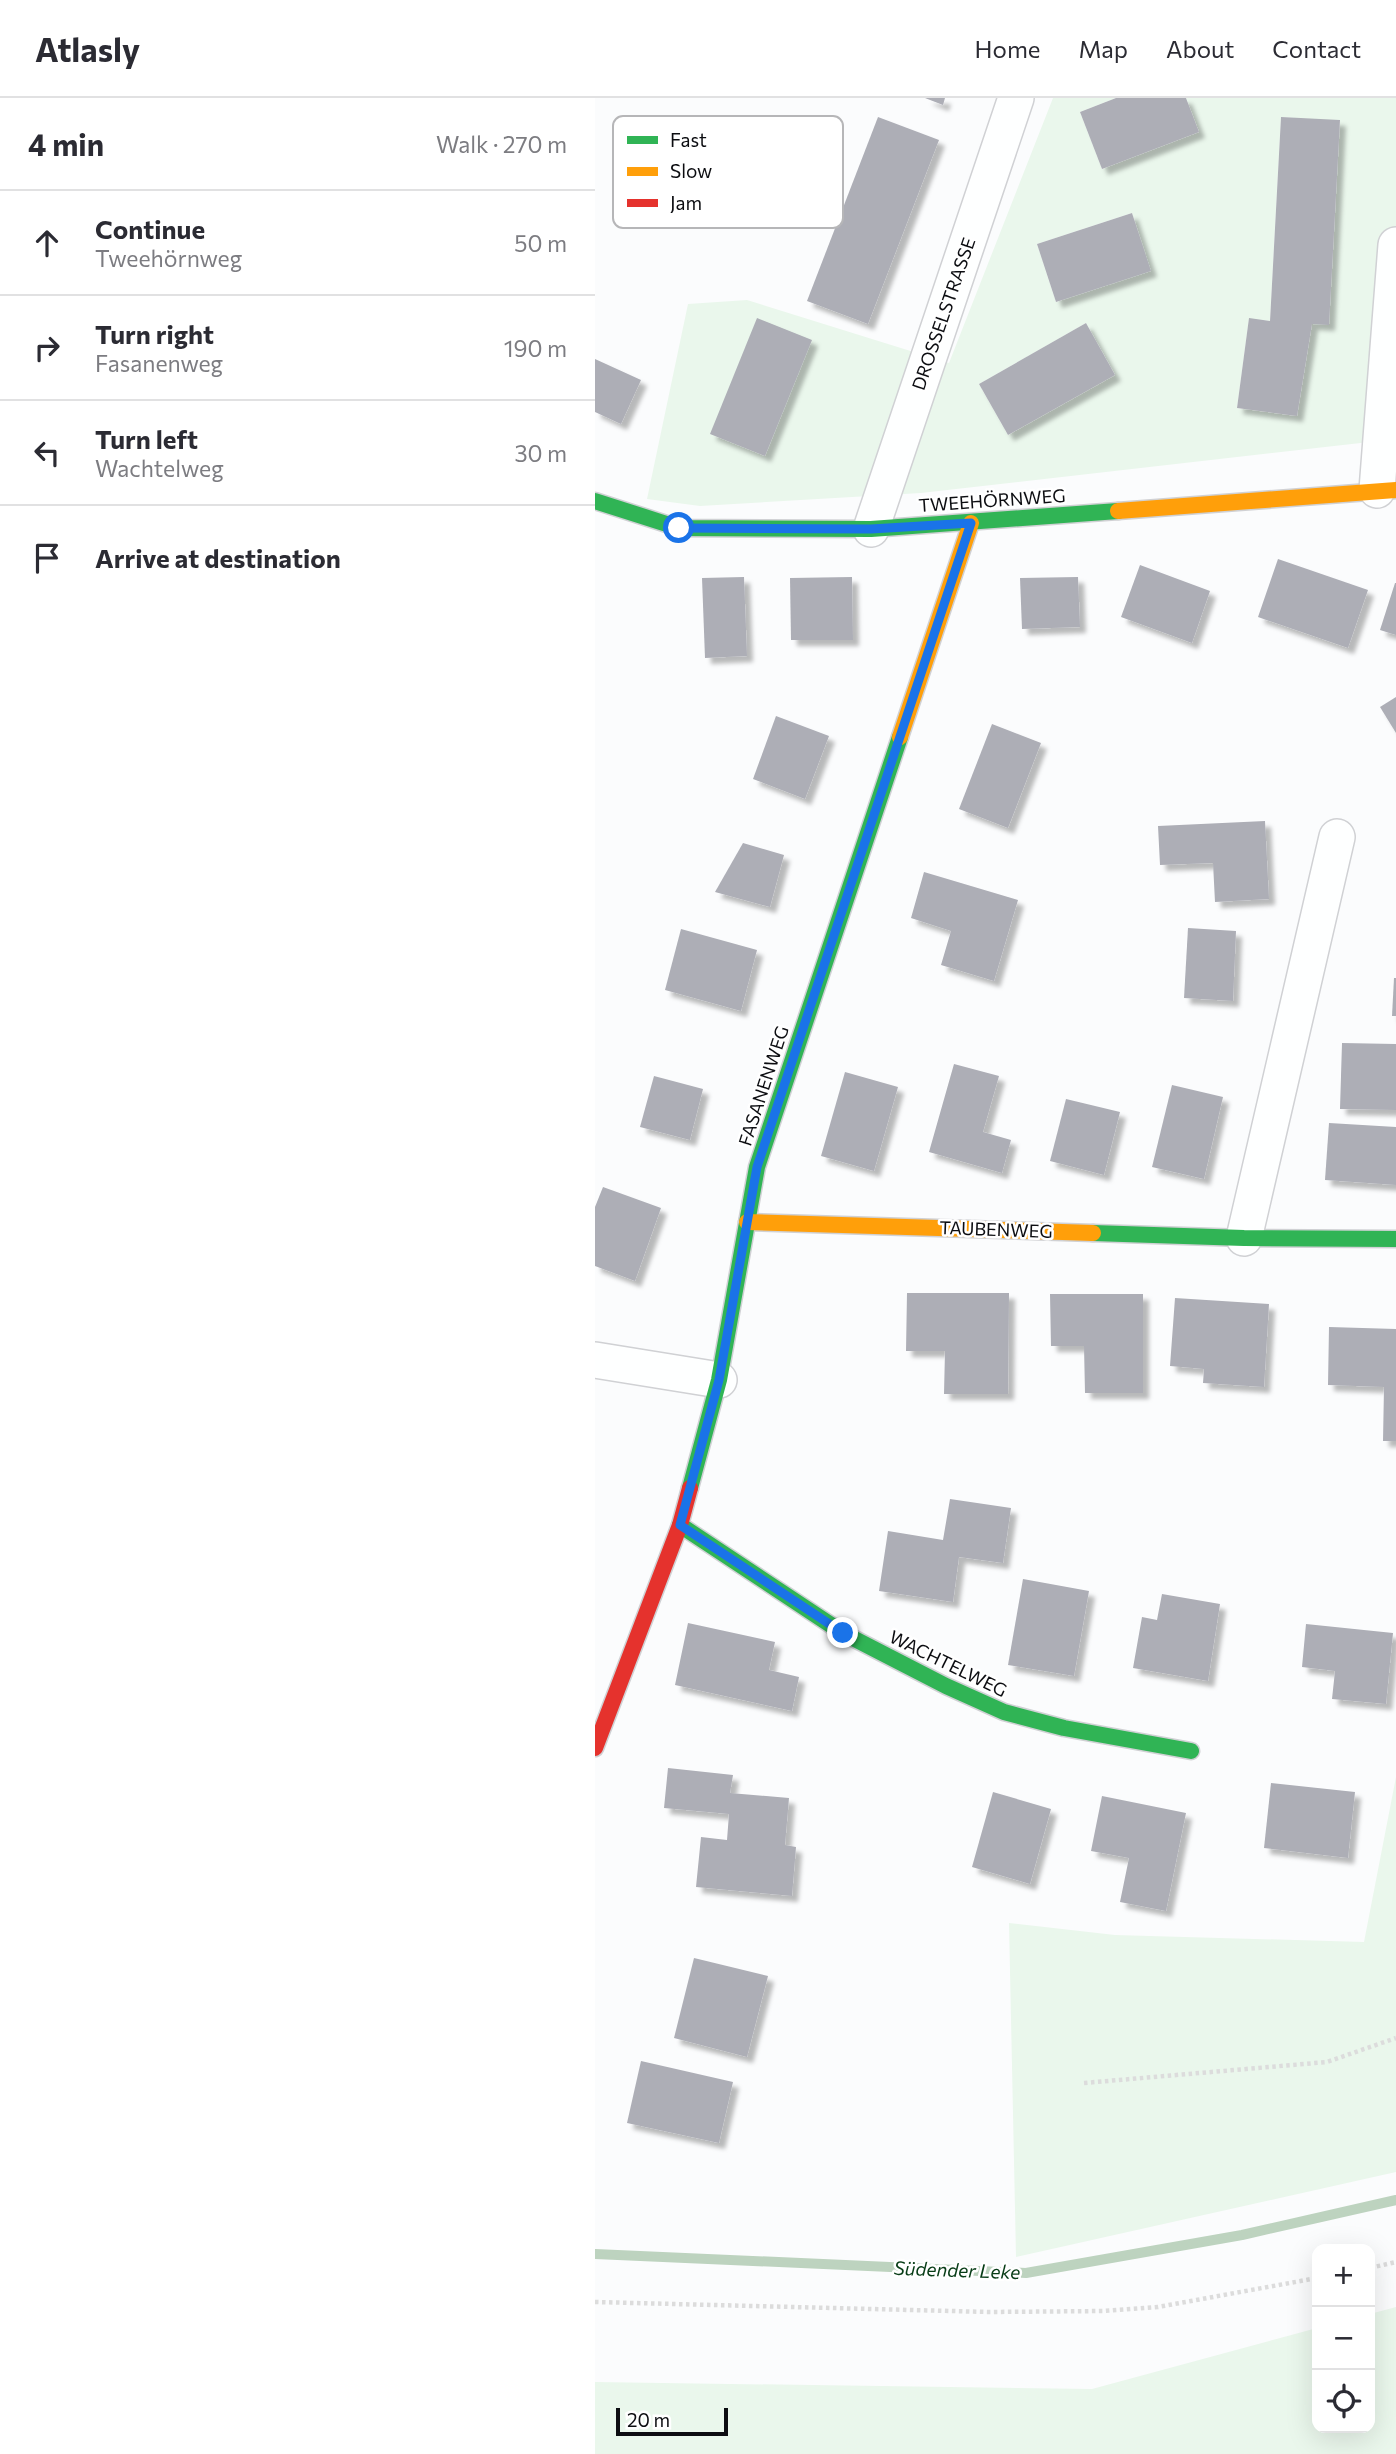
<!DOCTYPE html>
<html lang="en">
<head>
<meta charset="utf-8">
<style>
	body { margin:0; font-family:Commissioner,sans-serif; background:#f7f7f7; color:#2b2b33 }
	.controls { position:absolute; right:21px; bottom:21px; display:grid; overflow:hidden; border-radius:14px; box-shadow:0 7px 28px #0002 }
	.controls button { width:63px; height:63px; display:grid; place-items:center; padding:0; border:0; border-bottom:2px solid #e1e1e2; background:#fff; color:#2b2b33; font:35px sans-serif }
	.scale { position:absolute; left:21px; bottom:18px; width:112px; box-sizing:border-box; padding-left:7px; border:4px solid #0c0d11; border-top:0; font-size:19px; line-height:24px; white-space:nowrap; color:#0c0d11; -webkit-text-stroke:5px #fff; paint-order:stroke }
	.stop { position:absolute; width:21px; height:21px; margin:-16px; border:5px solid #1a73e8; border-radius:50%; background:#fff }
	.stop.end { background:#1a73e8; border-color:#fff; box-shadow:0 2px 7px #0008 }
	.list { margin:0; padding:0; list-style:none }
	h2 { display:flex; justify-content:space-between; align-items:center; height:91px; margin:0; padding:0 28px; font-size:30px }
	h2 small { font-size:23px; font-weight:400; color:#7c7c81 }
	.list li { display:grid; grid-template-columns:46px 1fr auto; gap:21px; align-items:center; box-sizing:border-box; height:105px; padding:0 28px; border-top:2px solid #e1e1e2 }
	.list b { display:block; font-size:26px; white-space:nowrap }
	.list p { margin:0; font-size:23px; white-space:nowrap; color:#7c7c81 }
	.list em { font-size:23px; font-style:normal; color:#7c7c81 }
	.icon { flex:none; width:38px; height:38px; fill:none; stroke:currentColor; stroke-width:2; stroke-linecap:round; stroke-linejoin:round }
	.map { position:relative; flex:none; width:801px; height:2356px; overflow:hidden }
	header { display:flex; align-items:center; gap:42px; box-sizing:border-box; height:98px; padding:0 35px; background:#fff; border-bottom:2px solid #e1e1e2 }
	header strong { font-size:33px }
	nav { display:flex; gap:38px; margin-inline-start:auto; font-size:24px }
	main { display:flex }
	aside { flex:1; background:#fff }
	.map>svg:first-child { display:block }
</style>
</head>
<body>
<header>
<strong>Atlasly</strong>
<nav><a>Home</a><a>Map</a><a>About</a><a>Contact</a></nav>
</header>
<main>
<aside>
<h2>4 min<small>Walk · 270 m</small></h2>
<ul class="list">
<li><svg class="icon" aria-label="ahead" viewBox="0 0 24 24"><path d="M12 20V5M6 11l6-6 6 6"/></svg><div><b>Continue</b><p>Tweehörnweg</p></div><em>50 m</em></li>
<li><svg class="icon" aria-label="right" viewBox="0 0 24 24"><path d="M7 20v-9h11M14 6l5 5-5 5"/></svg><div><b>Turn right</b><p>Fasanenweg</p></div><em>190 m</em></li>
<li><svg class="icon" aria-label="left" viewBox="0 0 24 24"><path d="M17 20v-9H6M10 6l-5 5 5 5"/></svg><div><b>Turn left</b><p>Wachtelweg</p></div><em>30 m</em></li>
<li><svg class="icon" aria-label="arrive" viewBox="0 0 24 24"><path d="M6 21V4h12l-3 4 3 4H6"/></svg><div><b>Arrive at destination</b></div></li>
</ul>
</aside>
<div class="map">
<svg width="801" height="2356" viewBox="0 0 801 2356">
	<defs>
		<filter id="shadow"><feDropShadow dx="6" dy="6" stdDeviation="2" flood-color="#0004"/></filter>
	</defs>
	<rect width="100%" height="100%" fill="#fbfcfd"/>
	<g fill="#eaf7ec" fill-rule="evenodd">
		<path d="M458 0H521L485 14 507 71 604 34 591 0H801V341L326 395 105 408 52 401 93 206 152 202 354 265ZM686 19 745 23 734 226H717L702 318 642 310 654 221 675 223ZM537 115 555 173 461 204 442 146ZM162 221 216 243 170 358 116 336ZM491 225 520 277 413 337 384 286Z"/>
		<path d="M801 1679V2074L421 2159 414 1825 520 1837 769 1844Z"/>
		<path d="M801 2209V2356H0V2284L497 2291 722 2230V2330H775V2216Z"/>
	</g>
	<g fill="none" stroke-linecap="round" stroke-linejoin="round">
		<path stroke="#bdd3bf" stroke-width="10" d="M0 2156 431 2175 647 2137 801 2102"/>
	</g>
	<g fill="#adaeb6" filter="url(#shadow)">
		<path d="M330 0H350L348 7Z"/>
		<path d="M521 0H591L604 34 507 71 485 14Z"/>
		<path d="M283 19 344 42 273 226 212 203Z"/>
		<path d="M686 19 745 22 734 227 717 226 702 318 642 310 654 220 675 223Z"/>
		<path d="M537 115 556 173 461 204 442 146Z"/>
		<path d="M162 220 217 242 170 358 115 336Z"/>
		<path d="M491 225 520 277 413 337 384 286Z"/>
		<path d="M0 261 46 282 26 326 0 314Z"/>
		<path d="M683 461 773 492 753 550 663 519Z"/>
		<path d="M545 467 615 493 597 545 526 519Z"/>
		<path d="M149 479 152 558 110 560 107 480Z"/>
		<path d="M257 479 258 542H196L195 480Z"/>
		<path d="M483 479 485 529 427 531 425 480Z"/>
		<path d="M800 485H801V537L785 532Z"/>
		<path d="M801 599V635L785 609Z"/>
		<path d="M181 618 234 638 210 701 158 681Z"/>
		<path d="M397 626 446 645 413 730 364 711Z"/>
		<path d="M670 723 674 801 620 804 618 765 565 767 563 728Z"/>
		<path d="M148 745 189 757 175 809 120 794Z"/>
		<path d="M329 774 423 802 399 883 346 867 356 833 316 820Z"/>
		<path d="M593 830 641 833 638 903 589 900Z"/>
		<path d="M86 831 162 852 146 913 70 892Z"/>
		<path d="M799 880H801V918H797Z"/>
		<path d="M747 945 801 946V1012L745 1011Z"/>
		<path d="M359 966 404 978 388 1034 416 1042 407 1075 334 1054Z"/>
		<path d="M250 974 303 989 279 1073 226 1058Z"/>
		<path d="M59 978 108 991 95 1042 45 1029Z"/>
		<path d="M577 987 628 999 609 1081 557 1069Z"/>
		<path d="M471 1001 525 1014 509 1077 455 1063Z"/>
		<path d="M734 1025 801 1029V1087L730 1082Z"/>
		<path d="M8 1089 66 1110 40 1183 0 1168V1109Z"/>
		<path d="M312 1195H414L413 1296H349L350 1253H311Z"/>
		<path d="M455 1196H548V1295H490L489 1248H456Z"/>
		<path d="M580 1200 674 1206 669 1289 608 1285 609 1271 575 1268Z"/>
		<path d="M734 1229 801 1231V1343H788L789 1289 733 1287Z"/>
		<path d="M355 1401 416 1410 408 1465 364 1459 358 1504 284 1493 293 1433 348 1442Z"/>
		<path d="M428 1481 494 1493 479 1578 413 1567Z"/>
		<path d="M567 1496 625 1506 613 1583 538 1570 547 1519 562 1522Z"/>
		<path d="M93 1525 180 1544 174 1572 204 1579 197 1613 80 1587Z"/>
		<path d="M711 1526 798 1535 791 1606 737 1601 740 1573 707 1569Z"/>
		<path d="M73 1670 138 1677 135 1695 194 1700 190 1747 201 1749 197 1798 101 1789 106 1739 132 1742 134 1716 69 1710Z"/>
		<path d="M676 1685 760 1694 753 1760 669 1750Z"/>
		<path d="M398 1694 456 1711 435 1786 377 1769Z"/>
		<path d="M507 1698 591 1715 571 1813 525 1804 534 1760 496 1753Z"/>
		<path d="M99 1860 173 1878 152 1959 79 1940Z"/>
		<path d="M46 1963 138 1984 124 2045 32 2025Z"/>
	</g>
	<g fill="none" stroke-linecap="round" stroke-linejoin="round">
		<defs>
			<g id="street">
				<path d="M782 392 801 147"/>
				<path d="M276 431 421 0"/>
				<path d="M649 1140 742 739"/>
				<path d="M0 1262 124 1282"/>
			</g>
			<g id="fast">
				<path d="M0 403 84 430 276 431 523 413"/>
				<path d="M498 1135 649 1140 801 1141"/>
				<path d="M95 1390 124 1282 162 1069 305 639"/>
				<path d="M85 1427 248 1535 351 1588 409 1614 469 1630 596 1653"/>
			</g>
			<g id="slow">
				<path d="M523 413 801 392"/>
				<path d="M305 639 376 425"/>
				<path d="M152 1124 498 1135"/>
			</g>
			<path id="jam" d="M0 1650 85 1427 95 1390"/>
		</defs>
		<use href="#street" stroke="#d0d1d4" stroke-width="38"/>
		<use href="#fast" stroke="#d0d1d4" stroke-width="19"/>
		<use href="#slow" stroke="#d0d1d4" stroke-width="19"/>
		<use href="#jam" stroke="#d0d1d4" stroke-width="19"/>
		<g stroke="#dcdcdc" stroke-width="4.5" stroke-dasharray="3.5 3.5" stroke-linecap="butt">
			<path d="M489 1985 732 1964 801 1940"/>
			<path d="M775 2170 801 2164"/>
			<path d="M0 2204 395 2214 509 2213 563 2209 722 2180"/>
		</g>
		<use href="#street" stroke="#feffff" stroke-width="35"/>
		<use href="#fast" stroke="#30b455" stroke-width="16"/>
		<use href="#slow" stroke="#ff9f0a" stroke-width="16"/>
		<use href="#jam" stroke="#e5322d" stroke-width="16"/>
	</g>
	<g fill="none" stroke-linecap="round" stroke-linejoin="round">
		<path stroke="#1a73e8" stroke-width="9" d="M84 430 276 431 376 425 162 1069 124 1282 85 1427 248 1535"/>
	</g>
	<g text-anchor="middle" stroke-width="5" stroke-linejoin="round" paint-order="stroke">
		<g font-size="18" fill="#0c0d11" stroke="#fff">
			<text transform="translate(349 216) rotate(-71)" y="6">DROSSELSTRASSE</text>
			<text transform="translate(397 403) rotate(-4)" y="6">TWEEHÖRNWEG</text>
			<text transform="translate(169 988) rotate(-72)" y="6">FASANENWEG</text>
			<text transform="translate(401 1132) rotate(2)" y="6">TAUBENWEG</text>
			<text transform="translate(353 1566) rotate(26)" y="6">WACHTELWEG</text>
		</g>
		<g font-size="19" font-style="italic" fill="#073c16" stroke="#fff">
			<text transform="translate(362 2172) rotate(2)" y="7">Südender Leke</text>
		</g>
	</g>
	<rect x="18" y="18" width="230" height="112" rx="10" fill="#fff" stroke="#b6b6b8" stroke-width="2"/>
	<rect x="32" y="38" width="31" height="8" fill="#30b455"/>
	<rect x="32" y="69" width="31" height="9" fill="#ff9f0a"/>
	<rect x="32" y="101" width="31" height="8" fill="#e5322d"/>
	<g font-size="19" fill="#0c0d11">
		<text x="75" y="49">Fast</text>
		<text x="75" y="80">Slow</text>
		<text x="75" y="112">Jam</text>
	</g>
</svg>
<div class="controls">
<button>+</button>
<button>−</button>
<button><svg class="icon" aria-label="locate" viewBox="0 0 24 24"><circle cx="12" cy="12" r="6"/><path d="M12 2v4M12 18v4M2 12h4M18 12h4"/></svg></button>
</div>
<div class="scale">20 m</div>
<div class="stop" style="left:84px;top:430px"></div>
<div class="stop end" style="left:248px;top:1535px"></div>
</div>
</main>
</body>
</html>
